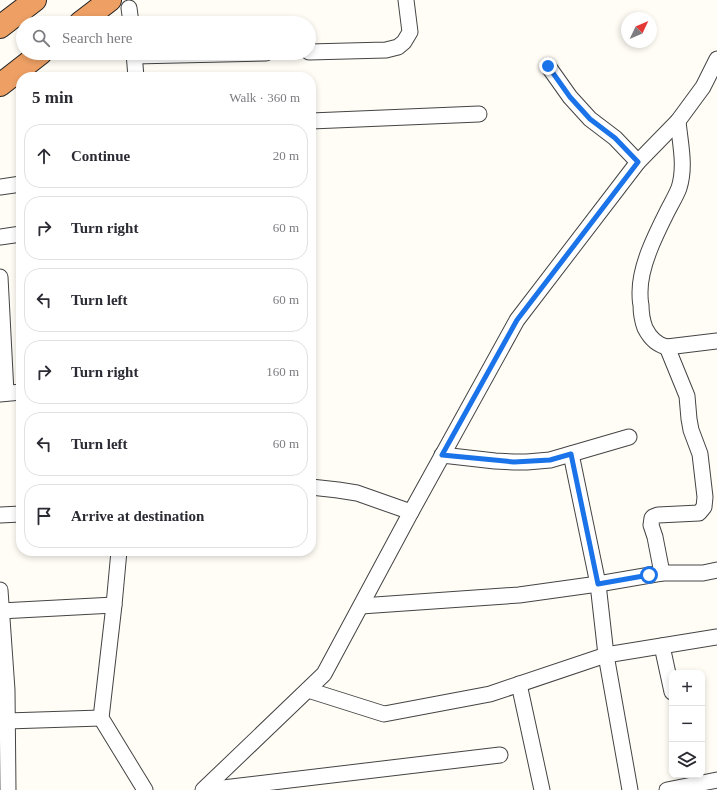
<!DOCTYPE html>
<html lang="en">
<head>
<meta charset="utf-8">
<style>
	body { margin:0; font-family:"Times New Roman",serif; background:#f2f2f3; color:#2b2b33 }
	.controls { position:absolute; right:12px; bottom:12px; display:grid; overflow:hidden; border-radius:8px; box-shadow:0 2px 6px #0003 }
	.controls button { width:36px; height:36px; display:grid; place-items:center; padding:0; border:0; border-bottom:1px solid #e1e1e2; background:#fff; color:#2b2b33; font:20px sans-serif }
	.compass { position:absolute; left:621px; top:12px; width:36px; height:36px; border-radius:50%; background:#fff; box-shadow:0 2px 6px #0003; rotate:46deg }
	.stop { position:absolute; width:12px; height:12px; margin:-9px; border:3px solid #1a73e8; border-radius:50%; background:#fff }
	.stop.end { background:#1a73e8; border-color:#fff; box-shadow:0 1px 4px #0008 }
	.list { margin:0; padding:0; list-style:none }
	h2 { display:flex; justify-content:space-between; align-items:center; height:52px; margin:0; padding:0 16px; font-size:17px }
	h2 small { font-size:13px; font-weight:400; color:#7c7c81 }
	.list li { display:grid; grid-template-columns:26px 1fr auto; gap:12px; align-items:center; box-sizing:border-box; height:64px; margin:0 8px 8px; padding:0 8px; border:1px solid #e1e1e2; border-radius:16px }
	.list b { display:block; font-size:15px; white-space:nowrap }
	.list em { font-size:13px; font-style:normal; color:#7c7c81 }
	.icon { flex:none; width:22px; height:22px; fill:none; stroke:currentColor; stroke-width:2; stroke-linecap:round; stroke-linejoin:round }
	.map { position:relative; flex:none; width:717px; height:790px; overflow:hidden }
	.search { position:absolute; background:#fff; box-shadow:0 2px 6px #0003; left:16px; top:16px; width:300px; height:44px; display:flex; align-items:center; gap:10px; box-sizing:border-box; padding:0 14px; border-radius:22px; color:#7c7c81; font-size:15px }
	.panel { position:absolute; background:#fff; box-shadow:0 2px 6px #0003; left:16px; top:72px; width:300px; height:484px; border-radius:16px }
	.map>svg:first-child { display:block }
</style>
</head>
<body>
<div class="map">
<svg width="717" height="790" viewBox="0 0 717 790">
	<rect width="100%" height="100%" fill="#fffdf5"/>
	<g fill="none" stroke-linecap="round" stroke-linejoin="round">
		<defs>
			<g id="minor">
				<path d="M129 8 131 23"/>
				<path d="M309 52 386 50 398 47 404 42 410 32 406 0"/>
				<path d="M134 53 136 77"/>
				<path d="M134 56 266 53"/>
				<path d="M548 66 570 97 590 119 615 138 638 162"/>
				<path d="M311 121 479 114"/>
				<path d="M678 121C680 143 686 166 679 188 676 196 671 204 667 212 655 236 640 266 640 292 640 296 640 301 641 305 641 313 642 320 645 328 650 338 657 345 667 347L717 341"/>
				<path d="M0 187 21 184"/>
				<path d="M0 237 21 234"/>
				<path d="M0 277 6 393"/>
				<path d="M0 394 21 392"/>
				<path d="M571 454 598 584 606 655 630 790"/>
				<path d="M442 455 495 461 514 462H527L550 460 629 437"/>
				<path d="M311 487 338 490 357 493 411 512"/>
				<path d="M0 515 21 514"/>
				<path d="M119 551 114 605 101 718 145 790"/>
				<path d="M662 573 655 537 651 525 652 518 653 517 658 515 699 513 704 507 705 497 700 454 691 430 689 419 687 396 667 347"/>
				<path d="M0 590 7 690 8 790"/>
				<path d="M361 606 519 595 598 584 662 573H703L717 570"/>
				<path d="M0 611 114 605"/>
				<path d="M662 646 672 692"/>
				<path d="M519 684 542 790"/>
				<path d="M308 690 384 714 490 694 606 655 717 637"/>
				<path d="M7 721 101 718"/>
				<path d="M203 790 324 674 411 512 517 320 638 162 678 121 703 87 717 59"/>
				<path d="M206 790 500 755"/>
				<path d="M667 790 717 780"/>
			</g>
			<g id="highway">
				<path d="M80 23 110 0"/>
				<path d="M0 27 35 0"/>
				<path d="M0 85 41 53"/>
			</g>
		</defs>
		<use href="#minor" stroke="#444" stroke-width="17"/>
		<use href="#highway" stroke="#222" stroke-width="24"/>
		<use href="#minor" stroke="#fff" stroke-width="15"/>
		<use href="#highway" stroke="#eea064" stroke-width="22"/>
	</g>
	<g fill="none" stroke-linecap="round" stroke-linejoin="round">
		<path stroke="#1a73e8" stroke-width="5" d="M548 66 570 97 590 119 615 138 638 162 517 320 442 455 514 462 550 460 571 454 598 584 649 575"/>
	</g>
</svg>
<div class="controls">
<button>+</button>
<button>−</button>
<button><svg class="icon" aria-label="layers" viewBox="0 0 24 24"><path d="M12 4l9 5-9 5-9-5zM3 14l9 5 9-5"/></svg></button>
</div>
<svg class="compass" viewBox="-18 -18 36 36"><path d="M0-13l5 13h-10z" fill="#e53935"/><path d="M0 13l5-13h-10z" fill="#7c7c81"/></svg>
<div class="stop" style="left:649px;top:575px"></div>
<div class="stop end" style="left:548px;top:66px"></div>
<div class="search"><svg class="icon" aria-label="search" viewBox="0 0 24 24"><circle cx="10" cy="10" r="6"/><path d="M15 15l6 6"/></svg>Search here</div>
<section class="panel">
<h2>5 min<small>Walk · 360 m</small></h2>
<ul class="list">
<li><svg class="icon" aria-label="ahead" viewBox="0 0 24 24"><path d="M12 20V5M6 11l6-6 6 6"/></svg><div><b>Continue</b></div><em>20 m</em></li>
<li><svg class="icon" aria-label="right" viewBox="0 0 24 24"><path d="M7 20v-9h11M14 6l5 5-5 5"/></svg><div><b>Turn right</b></div><em>60 m</em></li>
<li><svg class="icon" aria-label="left" viewBox="0 0 24 24"><path d="M17 20v-9H6M10 6l-5 5 5 5"/></svg><div><b>Turn left</b></div><em>60 m</em></li>
<li><svg class="icon" aria-label="right" viewBox="0 0 24 24"><path d="M7 20v-9h11M14 6l5 5-5 5"/></svg><div><b>Turn right</b></div><em>160 m</em></li>
<li><svg class="icon" aria-label="left" viewBox="0 0 24 24"><path d="M17 20v-9H6M10 6l-5 5 5 5"/></svg><div><b>Turn left</b></div><em>60 m</em></li>
<li><svg class="icon" aria-label="arrive" viewBox="0 0 24 24"><path d="M6 21V4h12l-3 4 3 4H6"/></svg><div><b>Arrive at destination</b></div></li>
</ul>
</section>
</div>
</body>
</html>
